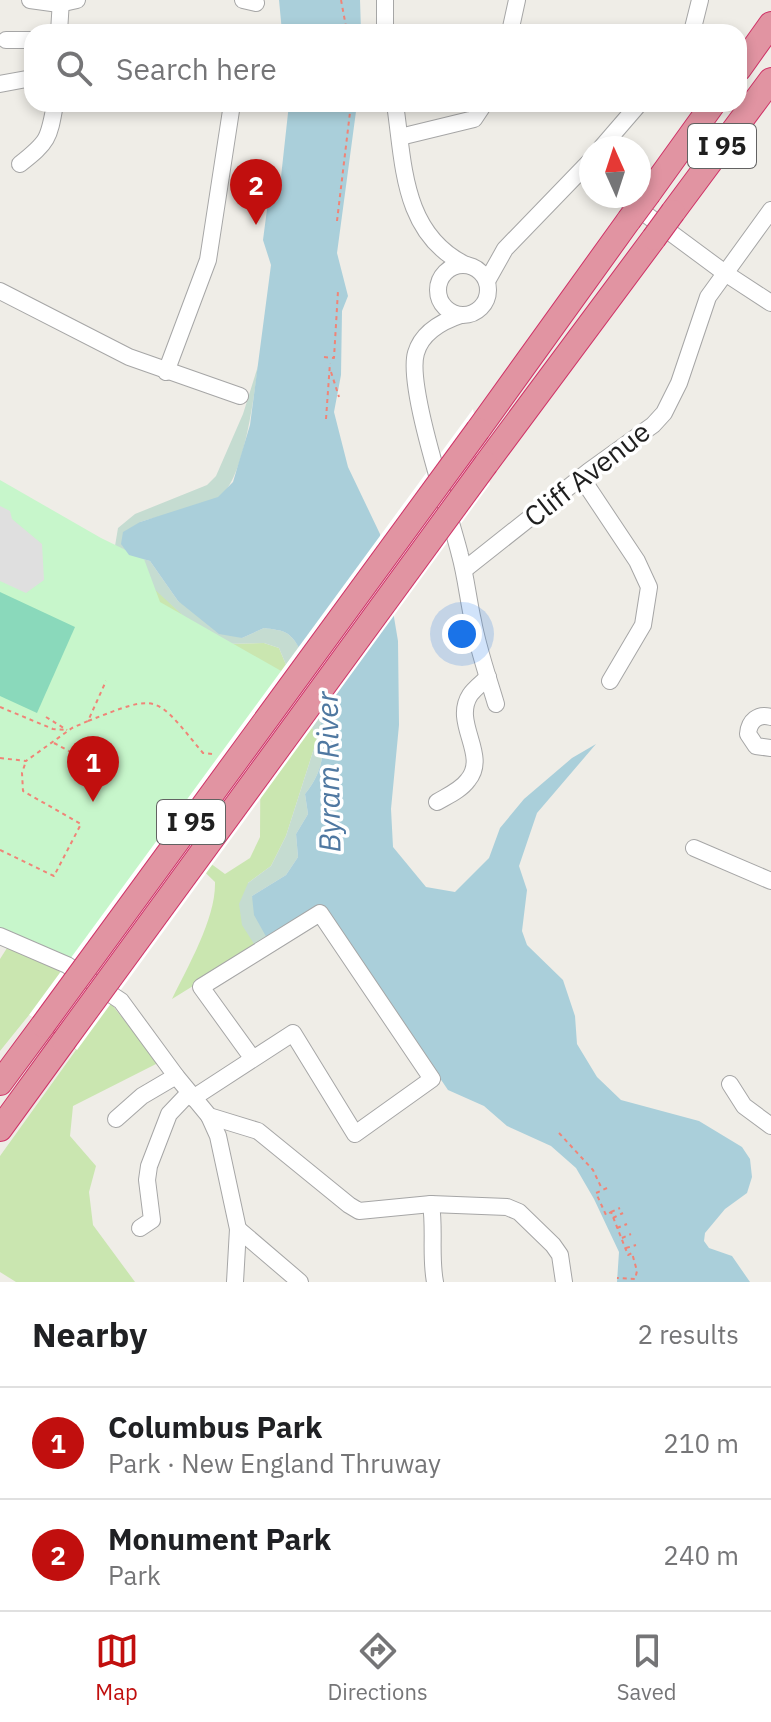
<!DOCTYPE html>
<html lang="en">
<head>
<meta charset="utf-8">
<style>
	body { margin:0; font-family:"IBM Plex Sans",sans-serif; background:#f2f2f2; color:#202124 }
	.compass { position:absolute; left:579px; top:136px; width:72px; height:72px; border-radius:50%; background:#fff; box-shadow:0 4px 12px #0003; rotate:357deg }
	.you { position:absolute; left:462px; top:634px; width:28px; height:28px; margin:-20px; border:6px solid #fff; border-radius:50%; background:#1a73e8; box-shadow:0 0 0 12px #1a73e833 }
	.badge { display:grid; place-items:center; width:52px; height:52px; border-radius:50%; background:#c10f0e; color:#fff; font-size:26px; font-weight:700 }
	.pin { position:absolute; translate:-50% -66px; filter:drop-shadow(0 2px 4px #0008) }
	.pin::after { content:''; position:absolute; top:42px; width:28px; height:24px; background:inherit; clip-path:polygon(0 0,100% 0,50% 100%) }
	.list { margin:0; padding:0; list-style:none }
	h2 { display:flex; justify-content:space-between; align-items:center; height:104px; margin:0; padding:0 32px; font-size:34px }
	h2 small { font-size:26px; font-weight:400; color:#757577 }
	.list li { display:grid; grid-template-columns:52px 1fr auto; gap:24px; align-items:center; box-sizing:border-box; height:112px; padding:0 32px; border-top:2px solid #e0e0e0 }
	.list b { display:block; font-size:30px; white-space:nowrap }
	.list p { margin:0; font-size:26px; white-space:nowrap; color:#757577 }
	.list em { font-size:26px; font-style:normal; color:#757577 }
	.icon { flex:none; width:44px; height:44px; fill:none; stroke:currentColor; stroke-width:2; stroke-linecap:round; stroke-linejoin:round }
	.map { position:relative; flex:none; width:771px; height:1282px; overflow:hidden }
	.search { position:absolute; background:#fff; box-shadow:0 4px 12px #0003; left:24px; right:24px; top:24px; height:88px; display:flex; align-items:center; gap:20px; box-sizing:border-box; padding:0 28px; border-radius:24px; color:#757577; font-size:30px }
	.sheet { height:328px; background:#fff }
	nav { display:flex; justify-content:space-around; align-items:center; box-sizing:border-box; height:112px; border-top:2px solid #e0e0e0; background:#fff; font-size:22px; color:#757577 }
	nav a { display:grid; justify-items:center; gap:4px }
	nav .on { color:#c10f0e }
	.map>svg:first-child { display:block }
</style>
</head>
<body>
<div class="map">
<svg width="771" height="1282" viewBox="0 0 771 1282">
	<rect width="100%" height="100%" fill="#efede7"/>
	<g fill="#cae6b0">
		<path d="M69 555 126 561 203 634 220 644 264 643 279 648 317 739 286 836 271 866 248 883 256 947 172 999C188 966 216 918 215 882L151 820 225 874 250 858 260 837 261 676Z"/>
		<path d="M7 948 51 966 113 1006 158 1063 73 1106 70 1136 96 1166 89 1192 93 1225 135 1282H16L0 1272V1156L76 1050 29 1015 0 1051V959Z"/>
	</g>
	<path fill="#c5dcd1" d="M258 366C254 396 244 481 219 497 204 506 159 516 140 522L130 555 150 561 178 601 242 638 264 628C271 629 283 630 288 634 302 645 305 664 309 680 321 721 335 758 305 794L308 814 296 834 298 857 286 875 252 896 268 940 256 947 242 925 239 904 248 883 271 866 286 836 317 739 279 648 264 643 220 644 203 634 114 552 118 528 135 514 207 485 216 476 243 414Z"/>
	<path fill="#c7f6cb" d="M0 480 101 538 144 559 160 602 283 672 67 965 0 933Z"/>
	<path fill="#8ad9bb" d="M0 592 75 627 37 713 0 696Z"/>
	<path fill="#dfdfdf" d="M0 506 10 511 12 519 42 544 44 580 26 593 0 581Z"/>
	<g fill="#aacfda">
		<path d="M279 0H360L361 32H282Z"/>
		<path d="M289 104H357L337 253 348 296 342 311 341 375 334 412 348 467 380 534 398 641 399 725 391 809 393 847 426 887 455 892 489 858 500 828 524 799 572 758 596 744 537 813 519 866 527 890 522 931 527 945 563 980 575 1016 577 1044 597 1077 621 1100 699 1121 742 1147 750 1159 752 1177 747 1193 725 1209 705 1233 704 1241 709 1248 732 1256 750 1282H617L619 1252 594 1199 576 1168 551 1146 507 1126 484 1106 448 1090 322 905 268 940 254 915 252 896 286 875 298 857 296 834 308 814 305 794C335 758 321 721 309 680 305 665 302 645 288 634 283 630 271 629 264 628L242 638 219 634 178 601 150 561 129 555 121 544 123 532 140 522 218 497 233 482 250 425 271 265 263 240 269 194 280 186Z"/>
	</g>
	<path fill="#fff" d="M473 409 490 484 77 1050 29 1015Z"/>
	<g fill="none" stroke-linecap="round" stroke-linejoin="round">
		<defs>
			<g id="minor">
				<path d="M30 0 59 4 77 0"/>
				<path d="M243 0 256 3"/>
				<path d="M59 32 61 0"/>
				<path d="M385 32V0"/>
				<path d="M510 32 517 0"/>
				<path d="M692 32 700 0"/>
				<path d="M6 40H32"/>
				<path d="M0 84 32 78"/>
				<path d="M395 104C404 164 402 234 466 265"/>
				<path d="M400 137 474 119 484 104"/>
				<path d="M601 148 639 104"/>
				<path d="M20 164C48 142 49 139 55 104"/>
				<path d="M621 196 725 273 771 303"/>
				<circle cx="463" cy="290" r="25"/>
				<path d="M487 281 505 249 591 160"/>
				<path d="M0 291 129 357 240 396"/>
				<path d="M461 315C443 321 422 332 416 353 406 387 450 514 460 555 466 577 468 599 473 621 478 649 488 677 496 704"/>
				<path d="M166 372 208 260 232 104"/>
				<path d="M581 477 637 561 649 587 643 625 610 681"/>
				<path d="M464 570 589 471 653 425 664 413 679 383 708 297 771 210"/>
				<path d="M771 717C758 713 749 721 748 734L756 746 771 748"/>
				<path d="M437 802C447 796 461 790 468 780 489 755 452 723 470 695 474 689 482 683 488 677"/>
				<path d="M694 848 771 881"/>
				<path d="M0 936 67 965 121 1001 176 1076 209 1116 258 1131 349 1205 359 1211 431 1204 507 1207 519 1212 553 1245 560 1255 564 1282"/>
				<path d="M730 1084 744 1106 771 1126"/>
				<path d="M193 1098 253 1059 201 987 320 913 432 1079 355 1134 293 1033 253 1059"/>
				<path d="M209 1116 218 1136 238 1229 235 1282"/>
				<path d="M116 1119 142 1096 176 1076"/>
				<path d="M431 1204C435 1230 430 1256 435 1282"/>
				<path d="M140 1228 152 1220 147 1180 149 1166 169 1114 189 1093"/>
				<path d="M238 1229 300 1282"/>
			</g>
			<g id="highway">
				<path d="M739 69 771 24"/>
				<path d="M649 193 713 104"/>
				<path d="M673 212 771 80"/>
				<path d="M478 430 629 220"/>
				<path d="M486 464 654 238"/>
				<path d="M0 1083 43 1025"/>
				<path d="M0 1129 64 1041"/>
			</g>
		</defs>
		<use href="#minor" stroke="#a6a6a6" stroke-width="18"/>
		<use href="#highway" stroke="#cf3267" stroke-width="26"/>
		<g stroke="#f08477" stroke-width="2" stroke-dasharray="4 4" stroke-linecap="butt">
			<path d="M341 0 347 32"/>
			<path d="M337 221 351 104"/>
			<path d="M324 357 334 358 338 291"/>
			<path d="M331 372 339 397"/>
			<path d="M326 419 330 363"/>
			<path d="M0 707 53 729 66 730"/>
			<path d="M46 717 67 730"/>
			<path d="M88 721C160 693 154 694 203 753L212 754"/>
			<path d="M54 743 84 759"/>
			<path d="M0 758 26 761 72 728 88 721 106 681"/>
			<path d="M0 850 54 876 81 824 23 791 22 773 26 761"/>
			<path d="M559 1133 593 1170 602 1189"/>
			<path d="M607 1188 596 1193 606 1215 611 1212 628 1255 632 1253 637 1271 635 1279 617 1278"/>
			<path d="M611 1212 620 1208"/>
			<path d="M613 1218 623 1213"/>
			<path d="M617 1228 627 1224"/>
			<path d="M622 1238 631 1234"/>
			<path d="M626 1248 636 1245"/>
		</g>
		<use href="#minor" stroke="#fff" stroke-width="16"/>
		<use href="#highway" stroke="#e194a2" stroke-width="24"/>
		<defs>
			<g id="highway-bridge">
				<path d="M629 220 649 193"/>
				<path d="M654 238 673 212"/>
				<path d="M43 1025 478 430"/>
				<path d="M64 1041 486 464"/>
			</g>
		</defs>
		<use href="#highway-bridge" stroke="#cf3267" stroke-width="26" stroke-linecap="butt"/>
		<use href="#highway-bridge" stroke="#e194a2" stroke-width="24"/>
	</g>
	<g text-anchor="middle" stroke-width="7" stroke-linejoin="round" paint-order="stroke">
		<g fill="#fff" stroke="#626262" stroke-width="2">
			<rect x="688" y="124" width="68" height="44" rx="6"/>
			<rect x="157" y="800" width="68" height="44" rx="6"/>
		</g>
		<g font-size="26" font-weight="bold" fill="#1f1f1f">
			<text x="722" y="155">I 95</text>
			<text x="191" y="831">I 95</text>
		</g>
		<g font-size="28" fill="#1f1f1f" stroke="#fff">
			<text transform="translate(587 474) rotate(-38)" y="10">Cliff Avenue</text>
		</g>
		<g font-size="30" font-style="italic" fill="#4f78a1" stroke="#fff">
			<text transform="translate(329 772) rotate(-91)" y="10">Byram River</text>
		</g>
	</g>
</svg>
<svg class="compass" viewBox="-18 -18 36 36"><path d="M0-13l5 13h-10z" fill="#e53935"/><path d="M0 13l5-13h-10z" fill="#757577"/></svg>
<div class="you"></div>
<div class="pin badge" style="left:93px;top:802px">1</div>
<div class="pin badge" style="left:256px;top:225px">2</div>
<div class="search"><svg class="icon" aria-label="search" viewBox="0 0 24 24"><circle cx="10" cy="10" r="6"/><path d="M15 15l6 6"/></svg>Search here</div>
</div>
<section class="sheet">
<h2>Nearby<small>2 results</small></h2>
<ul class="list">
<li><span class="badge">1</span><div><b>Columbus Park</b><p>Park · New England Thruway</p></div><em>210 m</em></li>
<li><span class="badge">2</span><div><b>Monument Park</b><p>Park</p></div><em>240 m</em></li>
</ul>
</section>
<nav>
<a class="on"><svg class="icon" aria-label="map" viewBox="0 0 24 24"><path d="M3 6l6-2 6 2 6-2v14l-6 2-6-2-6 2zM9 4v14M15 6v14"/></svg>Map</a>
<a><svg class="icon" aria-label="directions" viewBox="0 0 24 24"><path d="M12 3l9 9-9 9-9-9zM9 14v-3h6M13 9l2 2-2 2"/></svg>Directions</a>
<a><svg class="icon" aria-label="saved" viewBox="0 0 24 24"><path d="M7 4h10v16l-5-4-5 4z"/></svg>Saved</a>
</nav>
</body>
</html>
